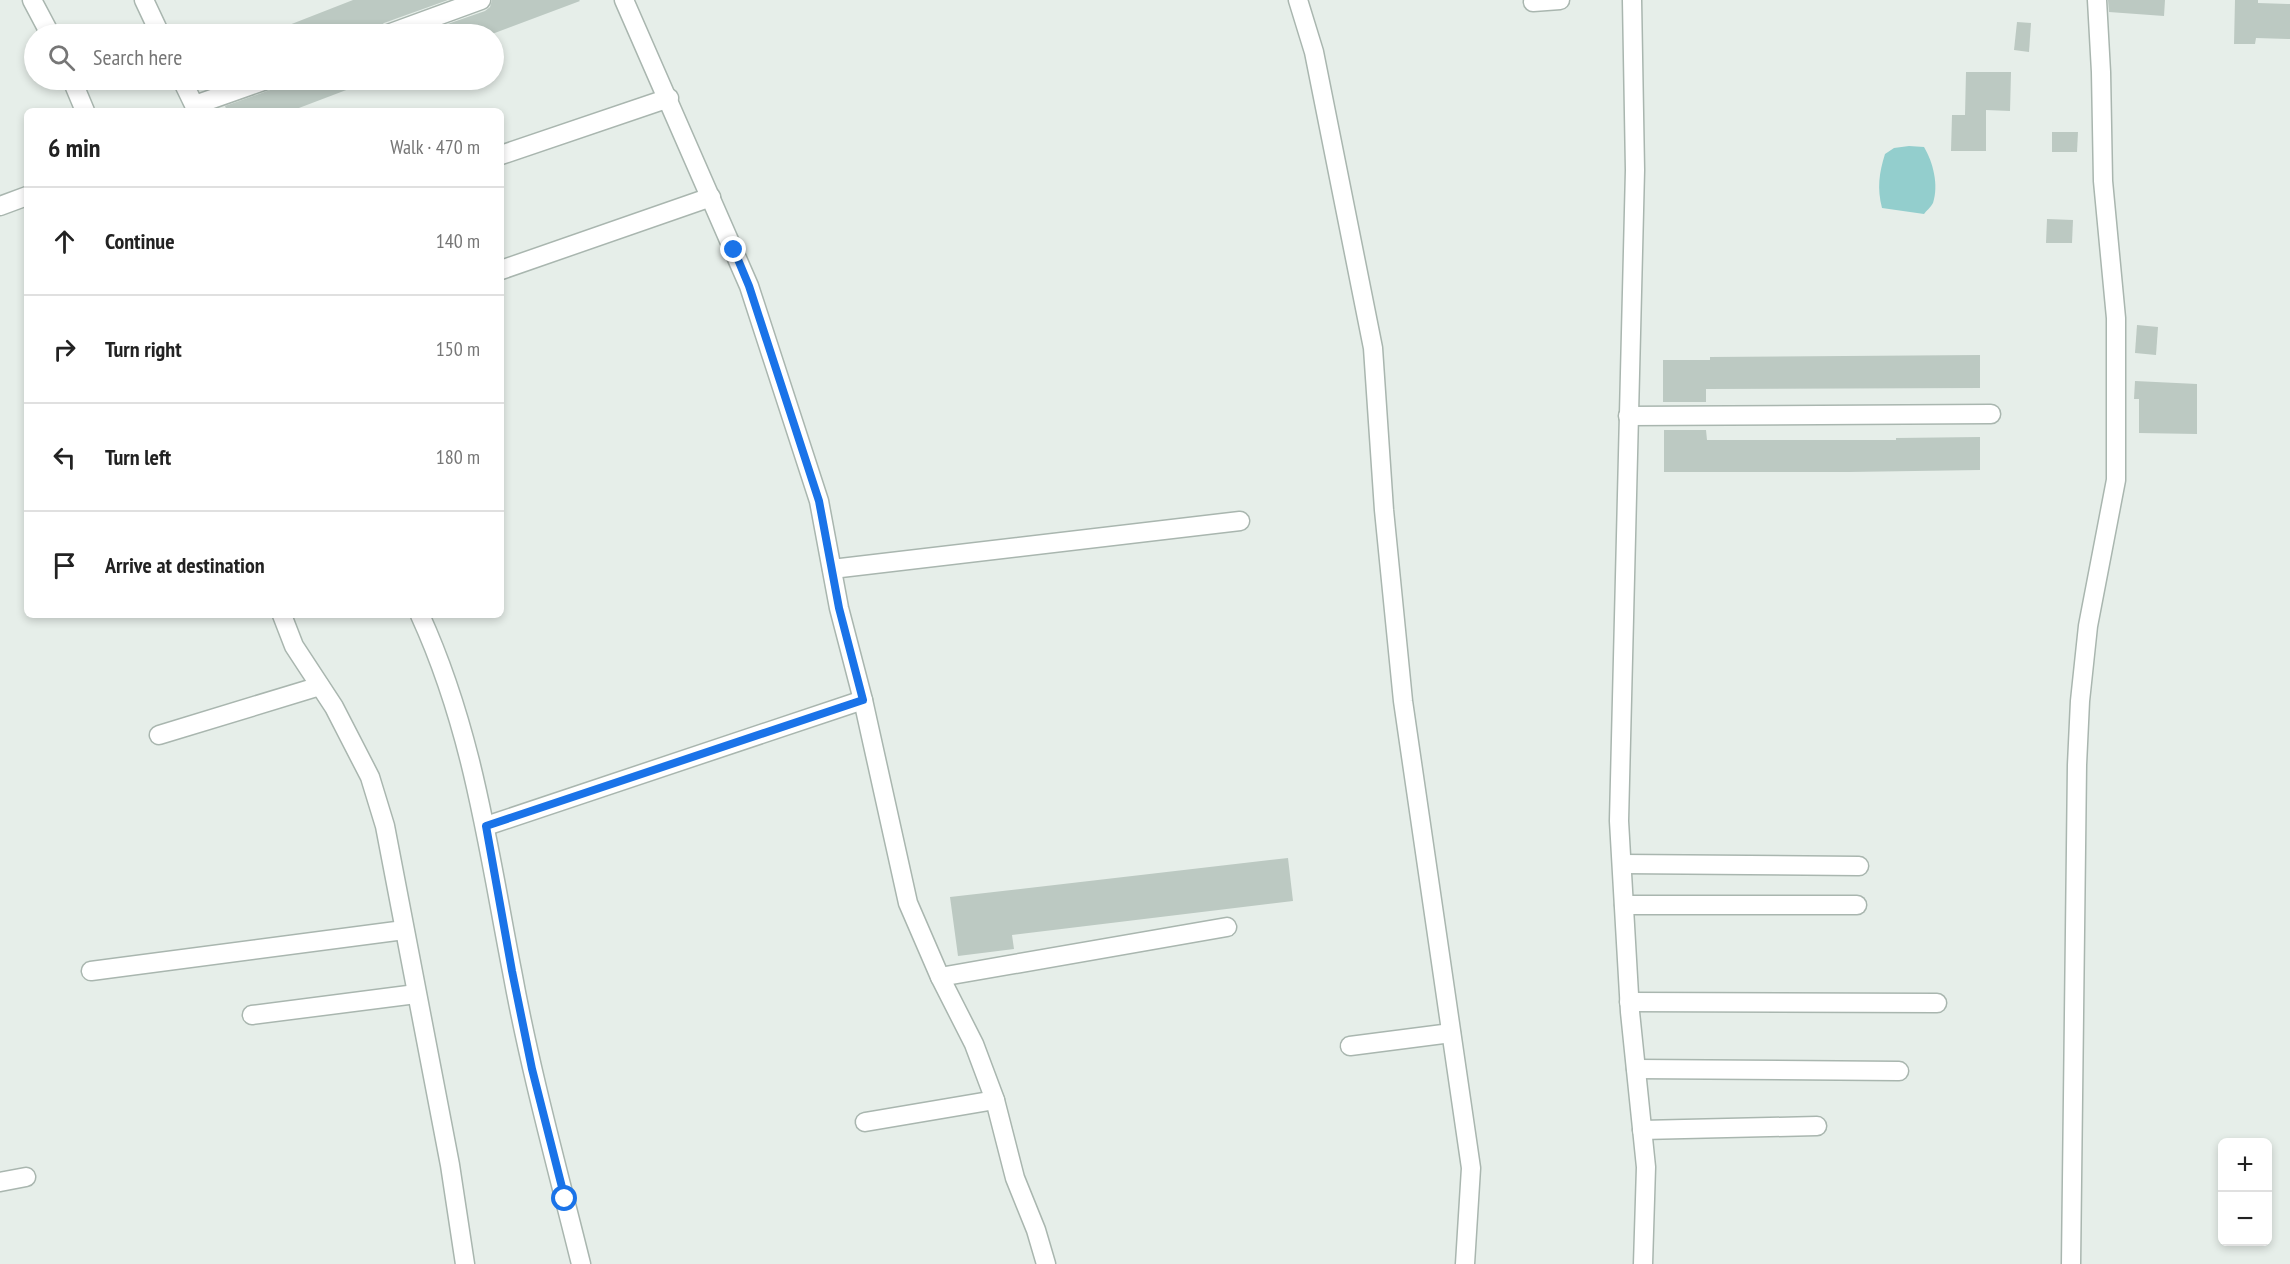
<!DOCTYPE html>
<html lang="en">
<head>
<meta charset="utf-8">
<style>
	body { margin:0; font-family:"PT Sans Narrow",sans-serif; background:#f2f2f2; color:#222 }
	.controls { position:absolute; right:18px; bottom:18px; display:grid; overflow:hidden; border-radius:9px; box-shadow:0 3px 9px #0003 }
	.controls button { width:54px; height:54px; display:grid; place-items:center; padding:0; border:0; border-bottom:2px solid #e0e0e0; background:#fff; color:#222; font:30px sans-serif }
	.stop { position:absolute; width:18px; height:18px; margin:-14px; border:4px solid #1a73e8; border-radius:50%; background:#fff }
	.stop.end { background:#1a73e8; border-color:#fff; box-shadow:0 2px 6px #0008 }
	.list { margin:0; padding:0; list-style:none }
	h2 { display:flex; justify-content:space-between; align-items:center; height:78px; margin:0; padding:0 24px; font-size:26px }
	h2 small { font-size:20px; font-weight:400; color:#767676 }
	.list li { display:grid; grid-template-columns:39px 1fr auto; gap:18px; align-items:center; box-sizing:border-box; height:108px; padding:0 24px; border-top:2px solid #e0e0e0 }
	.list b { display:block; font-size:22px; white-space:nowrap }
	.list em { font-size:20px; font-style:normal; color:#767676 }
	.icon { flex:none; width:33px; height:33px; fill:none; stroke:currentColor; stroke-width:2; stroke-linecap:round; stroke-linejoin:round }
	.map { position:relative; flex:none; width:2290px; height:1264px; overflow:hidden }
	.search { position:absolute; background:#fff; box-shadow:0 3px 9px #0003; left:24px; top:24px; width:480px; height:66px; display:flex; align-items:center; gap:15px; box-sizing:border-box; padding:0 21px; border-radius:33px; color:#767676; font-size:22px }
	.panel { position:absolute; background:#fff; box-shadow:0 3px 9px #0003; left:24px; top:108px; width:480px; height:510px; border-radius:9px }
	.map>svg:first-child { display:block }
</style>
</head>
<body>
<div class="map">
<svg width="2290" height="1264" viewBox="0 0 2290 1264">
	<rect width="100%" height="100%" fill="#e6eee9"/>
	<path fill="#93cecd" d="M1909 146 1924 147C1933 162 1939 185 1933 203 1931 207 1926 211 1924 214L1882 208C1877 188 1879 173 1885 154L1894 148Z"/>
	<g fill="#bcc9c2">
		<path d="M353 0H448L384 23 379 27 377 34H266Z"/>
		<path d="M492 0H579L580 1 492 34H419L485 11 490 7Z"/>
		<path d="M2108 0H2165L2164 16 2109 12Z"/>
		<path d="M2235 0H2258V3L2290 4V39L2256 38 2255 44H2234Z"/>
		<path d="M2017 22 2031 23 2029 52 2014 50Z"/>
		<path d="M1966 72H2011L2010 111 1986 110V151H1951L1952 115H1965Z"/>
		<path d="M277 80H370V81L291 111H227L225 106 270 90 275 87Z"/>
		<path d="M2052 132H2078L2077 152H2052Z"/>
		<path d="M2047 219 2073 220 2072 243H2046Z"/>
		<path d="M2137 325 2158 327 2156 355 2135 353Z"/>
		<path d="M1980 355V388L1706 389V402H1663V360H1710V357Z"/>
		<path d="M2135 381 2197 384V434L2139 433V399H2134Z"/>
		<path d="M1664 430H1706L1707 440H1896V438L1980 437V470L1849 472H1664Z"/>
		<path d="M1288 858 1293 901 1012 935 1014 949 958 956 950 897Z"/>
	</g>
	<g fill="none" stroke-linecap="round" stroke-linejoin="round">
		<defs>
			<g id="minor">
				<path d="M32 0 50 34"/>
				<path d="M144 0 160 34"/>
				<path d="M624 0 749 286 819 501 839 608 863 700 908 903 940 977 974 1044 995 1100 1015 1178 1036 1230 1046 1264"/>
				<path d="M1298 0 1314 52 1373 348 1384 510 1403 701 1471 1168 1465 1264"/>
				<path d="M1632 0 1635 170 1619 821 1630 1012 1646 1167 1643 1264"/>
				<path d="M1533 2 1560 0"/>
				<path d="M388 34 481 0"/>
				<path d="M72 80 85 111"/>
				<path d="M182 80 197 111"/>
				<path d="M195 105 266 80"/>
				<path d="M501 155 669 98"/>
				<path d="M0 206 27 196"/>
				<path d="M501 270 711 197"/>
				<path d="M1628 416 1991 414"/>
				<path d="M832 569 1240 521"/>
				<path d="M282 615 294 646 334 707 370 777 385 826 450 1165 465 1264"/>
				<path d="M420 615C473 731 488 848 512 971 530 1070 557 1167 581 1264"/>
				<path d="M159 735 320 686"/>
				<path d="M486 826 863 700"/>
				<path d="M1622 864 1859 866"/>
				<path d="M1624 905H1857"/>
				<path d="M91 971 404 930"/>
				<path d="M940 977 1227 927"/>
				<path d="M1629 1002 1937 1003"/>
				<path d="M252 1015 416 994"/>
				<path d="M1350 1046 1451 1033"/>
				<path d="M1636 1069 1899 1071"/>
				<path d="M865 1122 995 1100"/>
				<path d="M1642 1130 1817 1126"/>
				<path d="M0 1182 26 1177"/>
				<path d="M2071 1264 2077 765 2080 701 2088 626 2116 480V318L2103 181 2101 72 2097 0"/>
			</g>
		</defs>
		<use href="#minor" stroke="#a9b6af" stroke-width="21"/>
		<use href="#minor" stroke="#fff" stroke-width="18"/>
	</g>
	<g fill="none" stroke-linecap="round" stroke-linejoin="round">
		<path stroke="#1a73e8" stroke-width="8" d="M565 1199 532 1069 512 971 486 826 863 700 839 608 819 501 749 286 734 250"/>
	</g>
</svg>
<div class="controls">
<button>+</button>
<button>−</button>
</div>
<div class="stop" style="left:565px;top:1199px"></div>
<div class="stop end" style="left:734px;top:250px"></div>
<div class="search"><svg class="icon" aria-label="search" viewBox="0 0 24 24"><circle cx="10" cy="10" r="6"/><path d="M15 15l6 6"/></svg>Search here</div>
<section class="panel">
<h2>6 min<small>Walk · 470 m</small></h2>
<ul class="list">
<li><svg class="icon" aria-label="ahead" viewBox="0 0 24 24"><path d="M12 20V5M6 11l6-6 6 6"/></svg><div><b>Continue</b></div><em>140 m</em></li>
<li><svg class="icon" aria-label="right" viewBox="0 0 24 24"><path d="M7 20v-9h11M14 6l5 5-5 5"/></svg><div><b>Turn right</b></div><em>150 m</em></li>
<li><svg class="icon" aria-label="left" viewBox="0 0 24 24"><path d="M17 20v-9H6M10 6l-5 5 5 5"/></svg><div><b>Turn left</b></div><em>180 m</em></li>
<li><svg class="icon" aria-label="arrive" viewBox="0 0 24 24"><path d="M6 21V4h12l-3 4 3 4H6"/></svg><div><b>Arrive at destination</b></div></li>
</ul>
</section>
</div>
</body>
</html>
